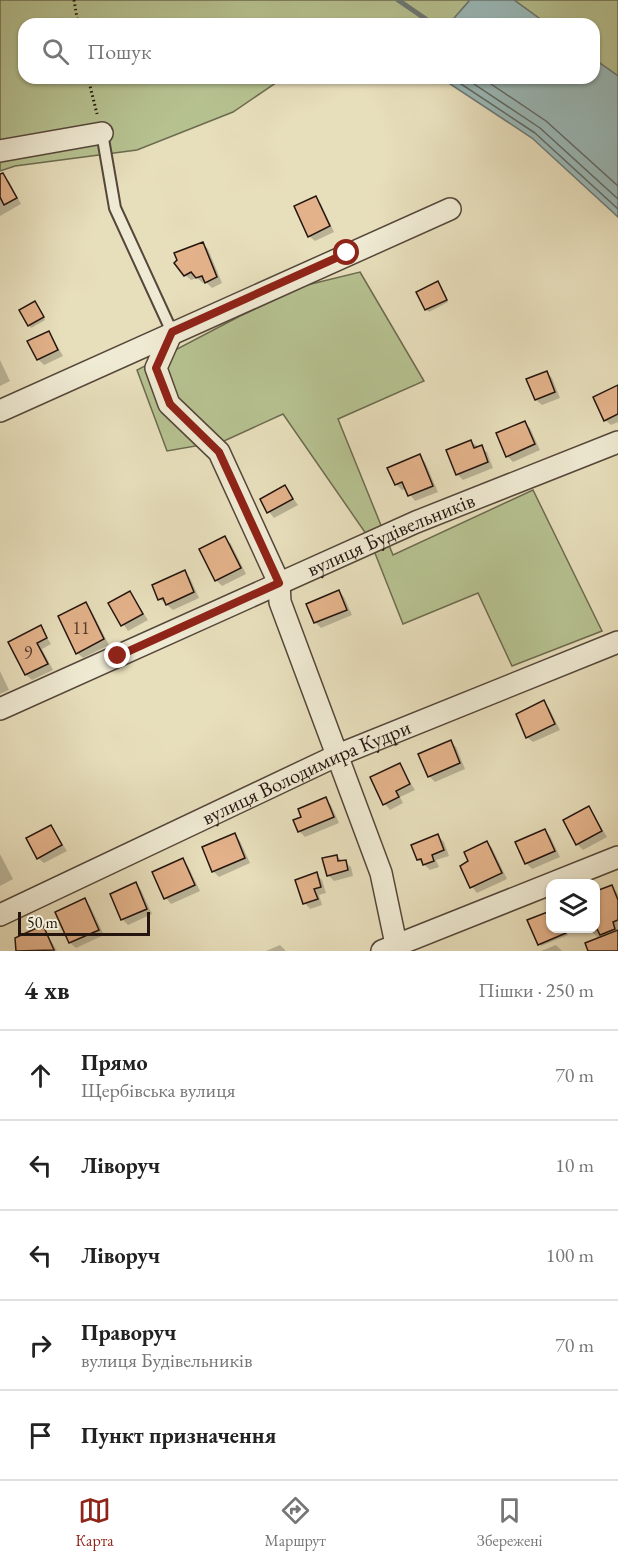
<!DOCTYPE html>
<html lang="uk">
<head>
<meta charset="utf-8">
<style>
	body { margin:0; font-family:"EB Garamond",serif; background:#f2f2f2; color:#222 }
	.controls { position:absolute; right:18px; bottom:18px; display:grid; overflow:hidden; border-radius:12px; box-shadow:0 2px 4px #0004 }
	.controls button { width:54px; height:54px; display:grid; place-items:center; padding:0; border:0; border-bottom:2px solid #e0e0e0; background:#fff; color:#222; font:30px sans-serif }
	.scale { position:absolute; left:18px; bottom:15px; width:132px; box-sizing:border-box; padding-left:6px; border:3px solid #24150f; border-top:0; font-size:16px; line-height:21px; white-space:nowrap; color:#24150f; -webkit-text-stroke:4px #efead3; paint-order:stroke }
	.stop { position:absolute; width:18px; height:18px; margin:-14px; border:4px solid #8f2418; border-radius:50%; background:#fff }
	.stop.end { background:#8f2418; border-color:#fff; box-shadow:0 2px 6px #0008 }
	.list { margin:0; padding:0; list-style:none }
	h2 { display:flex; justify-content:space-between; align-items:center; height:78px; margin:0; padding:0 24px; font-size:26px }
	h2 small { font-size:20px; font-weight:400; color:#767676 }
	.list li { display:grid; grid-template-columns:39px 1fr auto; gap:18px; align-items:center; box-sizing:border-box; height:90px; padding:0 24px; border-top:2px solid #e0e0e0 }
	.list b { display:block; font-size:22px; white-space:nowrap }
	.list p { margin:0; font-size:20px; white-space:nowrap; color:#767676 }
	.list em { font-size:20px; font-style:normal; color:#767676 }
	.icon { flex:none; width:33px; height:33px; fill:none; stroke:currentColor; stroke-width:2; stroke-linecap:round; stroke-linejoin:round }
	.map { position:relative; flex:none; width:618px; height:951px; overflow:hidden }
	.search { position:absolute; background:#fff; box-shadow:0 2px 4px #0004; left:18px; right:18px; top:18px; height:66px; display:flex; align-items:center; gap:15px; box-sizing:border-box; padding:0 21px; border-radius:18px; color:#767676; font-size:22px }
	.sheet { height:528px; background:#fff }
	nav { display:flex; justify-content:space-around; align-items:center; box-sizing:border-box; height:84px; border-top:2px solid #e0e0e0; background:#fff; font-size:16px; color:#767676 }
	nav a { display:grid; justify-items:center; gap:3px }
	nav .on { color:#8f2418 }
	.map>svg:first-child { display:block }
</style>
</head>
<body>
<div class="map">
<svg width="618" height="951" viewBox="0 0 618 951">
	<rect width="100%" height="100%" fill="#e7debb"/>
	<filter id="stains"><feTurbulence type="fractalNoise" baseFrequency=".00333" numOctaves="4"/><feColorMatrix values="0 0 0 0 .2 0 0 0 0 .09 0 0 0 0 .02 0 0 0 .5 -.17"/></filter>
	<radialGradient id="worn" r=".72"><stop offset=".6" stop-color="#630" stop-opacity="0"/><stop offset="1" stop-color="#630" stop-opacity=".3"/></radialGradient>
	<g fill="#b6c190" stroke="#6d6b50" stroke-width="1.5">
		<path d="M0 0H470L449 24H24V78H283L233 112 137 150 15 166 0 171Z"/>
		<path d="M514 0H618V76L594 59V24H547Z"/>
		<path d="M360 272 424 381 338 419 393 555 533 490 602 631 512 666 478 593 403 624 369 538 283 414 224 441 167 451 137 370 240 316 307 285Z"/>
	</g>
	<g fill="#9ababa" stroke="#6b7876" stroke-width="1.5">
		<path d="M470 0H514L547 24H449Z"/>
		<path d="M594 59 618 76V217L532 138 441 78H594Z"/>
	</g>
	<g fill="#0003">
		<path d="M0 175 9 181 21 204 0 216Z"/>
		<path d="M315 198 321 204 334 232 315 241 309 236Z"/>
		<path d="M202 243 208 249 222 283 212 288 206 282 203 283 197 278 191 280 185 275Z"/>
		<path d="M440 285 448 302 429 312 426 309Z"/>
		<path d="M37 305 45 320 31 328 29 325Z"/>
		<path d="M49 332 63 356 44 365 38 359Z"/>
		<path d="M0 360 10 381 0 386Z"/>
		<path d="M547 373 552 378 560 398 542 405 536 400Z"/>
		<path d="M618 387V422L611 425 605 420Z"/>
		<path d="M525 423 530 428 540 450 513 462 507 456Z"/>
		<path d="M471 442 487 452 493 468 463 480 457 474Z"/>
		<path d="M419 456 425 462 438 492 415 501 406 489 402 490 396 484Z"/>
		<path d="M285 487 298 505 274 518 269 512Z"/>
		<path d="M225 538 231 544 246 574 222 586 216 580Z"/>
		<path d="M184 572 190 578 199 598 173 610 160 599Z"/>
		<path d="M339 591 344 597 352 615 321 628 316 623 308 605Z"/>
		<path d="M130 593 148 620 128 631 110 604Z"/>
		<path d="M85 604 91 610 109 645 83 658 77 653Z"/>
		<path d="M40 627 51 644 42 649 53 670 32 680 26 675 10 642Z"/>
		<path d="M0 671 9 690 0 694Z"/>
		<path d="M543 702 549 708 560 730 533 742 527 737Z"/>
		<path d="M450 741 456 747 465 769 435 782 429 776Z"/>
		<path d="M399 765 415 790 400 797 403 803 390 810 385 804Z"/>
		<path d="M326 799 331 805 339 823 305 837 299 831 303 818Z"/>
		<path d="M589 808 607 837 583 850 577 844Z"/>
		<path d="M51 826 67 851 44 863 38 858Z"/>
		<path d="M545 831 550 836 560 857 532 869 527 864 517 843Z"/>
		<path d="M235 835 240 841 250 863 219 877 213 871Z"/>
		<path d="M438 836 444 842 449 856 436 860 439 867 430 870 418 859Z"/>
		<path d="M487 842 492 848 507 879 477 893 472 887 470 862Z"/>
		<path d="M0 854 13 879 0 886Z"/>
		<path d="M336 856 351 867 353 876 334 881 328 875Z"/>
		<path d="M183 860 188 866 200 891 171 904 166 898Z"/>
		<path d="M316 874 322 880 326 893 319 895 322 905 310 909 305 903Z"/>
		<path d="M136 884 141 890 152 914 128 925 122 919Z"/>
		<path d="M612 887 618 894V951H590L599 939 591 931 596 928V893Z"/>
		<path d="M85 900 90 906 104 935 76 948 70 943 57 913Z"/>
		<path d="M550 912V928H565L568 935 541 946 529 921Z"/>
		<path d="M43 927 57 951H18L16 946Z"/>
		<path d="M280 945 286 951H266Z"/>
		<path d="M556 945 562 951H541Z"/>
	</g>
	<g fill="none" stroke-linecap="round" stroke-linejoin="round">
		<g stroke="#5f6864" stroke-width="1.5">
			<path d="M452 78 535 133 618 209"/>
			<path d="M465 78 540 128 618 199"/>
			<path d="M482 78 546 121 618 186"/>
		</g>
		<path stroke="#6b7876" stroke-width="5" d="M398 0 433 24"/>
	</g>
	<g fill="#e3b28a" stroke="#24150f" stroke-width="1.5">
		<path d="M3 173 17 198 4 205 0 197V174Z"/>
		<path d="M316 196 330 226 308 237 294 206Z"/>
		<path d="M203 242 217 277 205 283 202 276 196 278 191 272 184 276 174 263 177 260 174 253Z"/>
		<path d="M438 281 447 300 425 310 416 292Z"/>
		<path d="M35 301 44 317 28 326 19 310Z"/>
		<path d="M49 331 58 350 37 360 27 341Z"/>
		<path d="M547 371 555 392 535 400 526 379Z"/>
		<path d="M618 385V414L604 421 593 397Z"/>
		<path d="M525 421 535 444 506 457 496 433Z"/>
		<path d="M471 440 474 448 482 445 488 462 456 475 446 450Z"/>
		<path d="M420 454 433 486 408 496 402 482 395 485 387 468Z"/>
		<path d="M285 485 293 499 267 513 260 499Z"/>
		<path d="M225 536 241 568 215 581 199 549Z"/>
		<path d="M185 570 194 592 166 605 163 598 158 600 152 585Z"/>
		<path d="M339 590 347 610 314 623 306 604Z"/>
		<path d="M130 591 143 614 121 626 108 603Z"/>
		<path d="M86 602 104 639 76 654 58 616Z"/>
		<path d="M41 625 47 638 37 643 48 664 25 675 8 642Z"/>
		<path d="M544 700 555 724 526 738 516 714Z"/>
		<path d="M451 740 460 763 428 777 418 754Z"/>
		<path d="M400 763 410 784 396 791 399 797 383 805 370 777Z"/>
		<path d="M326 797 334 817 298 832 293 820 301 817 298 809Z"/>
		<path d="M589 806 602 831 576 845 563 820Z"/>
		<path d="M51 825 62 845 37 859 26 838Z"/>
		<path d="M545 829 555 851 525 864 515 842Z"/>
		<path d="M235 833 245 858 212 872 202 847Z"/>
		<path d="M438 834 444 850 432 855 434 861 423 865 421 859 417 860 411 845Z"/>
		<path d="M487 841 502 873 470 888 460 866 468 861 464 852Z"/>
		<path d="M337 855 338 861 346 860 348 870 327 876 322 858Z"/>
		<path d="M183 858 195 885 164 899 152 872Z"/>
		<path d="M317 872 321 887 314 889 318 899 303 904 295 880Z"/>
		<path d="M136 882 147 909 121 920 110 894Z"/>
		<path d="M612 885 618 900V920L613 922 615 929 600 935 597 929 590 932 588 928H596V891Z"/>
		<path d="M85 898 99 930 69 943 55 912Z"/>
		<path d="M550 911V928H564L566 933 538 945 527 920Z"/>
		<path d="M43 925 54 950 16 951 15 938Z"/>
		<path d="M618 930V951H588L585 943Z"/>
	</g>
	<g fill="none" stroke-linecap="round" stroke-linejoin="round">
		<defs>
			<path id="lane" d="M102 133 115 208 172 332"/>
			<g id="street">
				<path d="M0 151 102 133"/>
				<path d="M172 332 156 368 169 404 219 452 279 583 280 602 381 873 396 944"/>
				<path d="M0 411 450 209"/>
				<path id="s1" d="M0 709 416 522 618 442"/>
				<path id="s2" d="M0 915 338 755 618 642"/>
				<path d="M382 951 618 857"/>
			</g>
		</defs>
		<use href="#lane" stroke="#55473a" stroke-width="14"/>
		<use href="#street" stroke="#55473a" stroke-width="24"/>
		<g stroke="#24150f" stroke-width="3" stroke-dasharray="1.5 3" stroke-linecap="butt">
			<path d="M74 0 78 24"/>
			<path d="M88 78 97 114"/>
		</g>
		<use href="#lane" stroke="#efead3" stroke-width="10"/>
		<use href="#street" stroke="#efead3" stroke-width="21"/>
	</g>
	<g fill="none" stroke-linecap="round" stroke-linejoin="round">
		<path stroke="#8f2418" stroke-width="8" d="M118 656 279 583 219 452 170 404 156 368 172 332 347 253"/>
	</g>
	<g text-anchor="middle" stroke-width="4.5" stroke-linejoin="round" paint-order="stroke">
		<g font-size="18" fill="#543c2e">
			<text x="81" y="634">11</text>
			<text x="28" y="659">9</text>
		</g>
		<g font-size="21" fill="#24150f" stroke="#efead3">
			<text dy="7" stroke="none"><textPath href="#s1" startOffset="428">вулиця Будівельників</textPath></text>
			<text dy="7" stroke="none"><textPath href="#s2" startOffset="338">вулиця Володимира Кудри</textPath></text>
		</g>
	</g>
	<rect width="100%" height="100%" filter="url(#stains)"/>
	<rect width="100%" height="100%" fill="url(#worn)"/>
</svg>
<div class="controls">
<button><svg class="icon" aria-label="layers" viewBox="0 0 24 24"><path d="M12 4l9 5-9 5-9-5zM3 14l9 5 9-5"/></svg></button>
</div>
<div class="scale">50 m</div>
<div class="stop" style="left:347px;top:253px"></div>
<div class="stop end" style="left:118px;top:656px"></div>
<div class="search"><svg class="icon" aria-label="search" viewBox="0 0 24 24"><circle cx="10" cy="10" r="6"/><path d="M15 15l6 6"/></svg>Пошук</div>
</div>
<section class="sheet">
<h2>4 хв<small>Пішки · 250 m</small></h2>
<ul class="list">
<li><svg class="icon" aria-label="ahead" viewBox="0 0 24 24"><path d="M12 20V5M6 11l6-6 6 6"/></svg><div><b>Прямо</b><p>Щербівська вулиця</p></div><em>70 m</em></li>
<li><svg class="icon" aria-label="left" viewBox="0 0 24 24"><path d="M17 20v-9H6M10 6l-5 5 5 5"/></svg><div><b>Ліворуч</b></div><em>10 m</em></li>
<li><svg class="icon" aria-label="left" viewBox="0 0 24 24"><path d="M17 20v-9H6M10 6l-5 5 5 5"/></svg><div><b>Ліворуч</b></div><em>100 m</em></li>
<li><svg class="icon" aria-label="right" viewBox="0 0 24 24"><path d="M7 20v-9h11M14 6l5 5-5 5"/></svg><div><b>Праворуч</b><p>вулиця Будівельників</p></div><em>70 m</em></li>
<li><svg class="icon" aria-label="arrive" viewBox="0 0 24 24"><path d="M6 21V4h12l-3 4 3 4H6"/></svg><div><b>Пункт призначення</b></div></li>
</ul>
</section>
<nav>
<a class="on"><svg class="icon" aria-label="map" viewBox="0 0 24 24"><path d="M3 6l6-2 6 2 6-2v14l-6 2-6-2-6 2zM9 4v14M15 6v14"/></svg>Карта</a>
<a><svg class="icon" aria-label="directions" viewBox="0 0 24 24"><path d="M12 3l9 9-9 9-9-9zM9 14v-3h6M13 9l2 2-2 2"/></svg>Маршрут</a>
<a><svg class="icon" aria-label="saved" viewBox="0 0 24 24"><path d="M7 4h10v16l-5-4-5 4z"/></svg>Збережені</a>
</nav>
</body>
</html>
